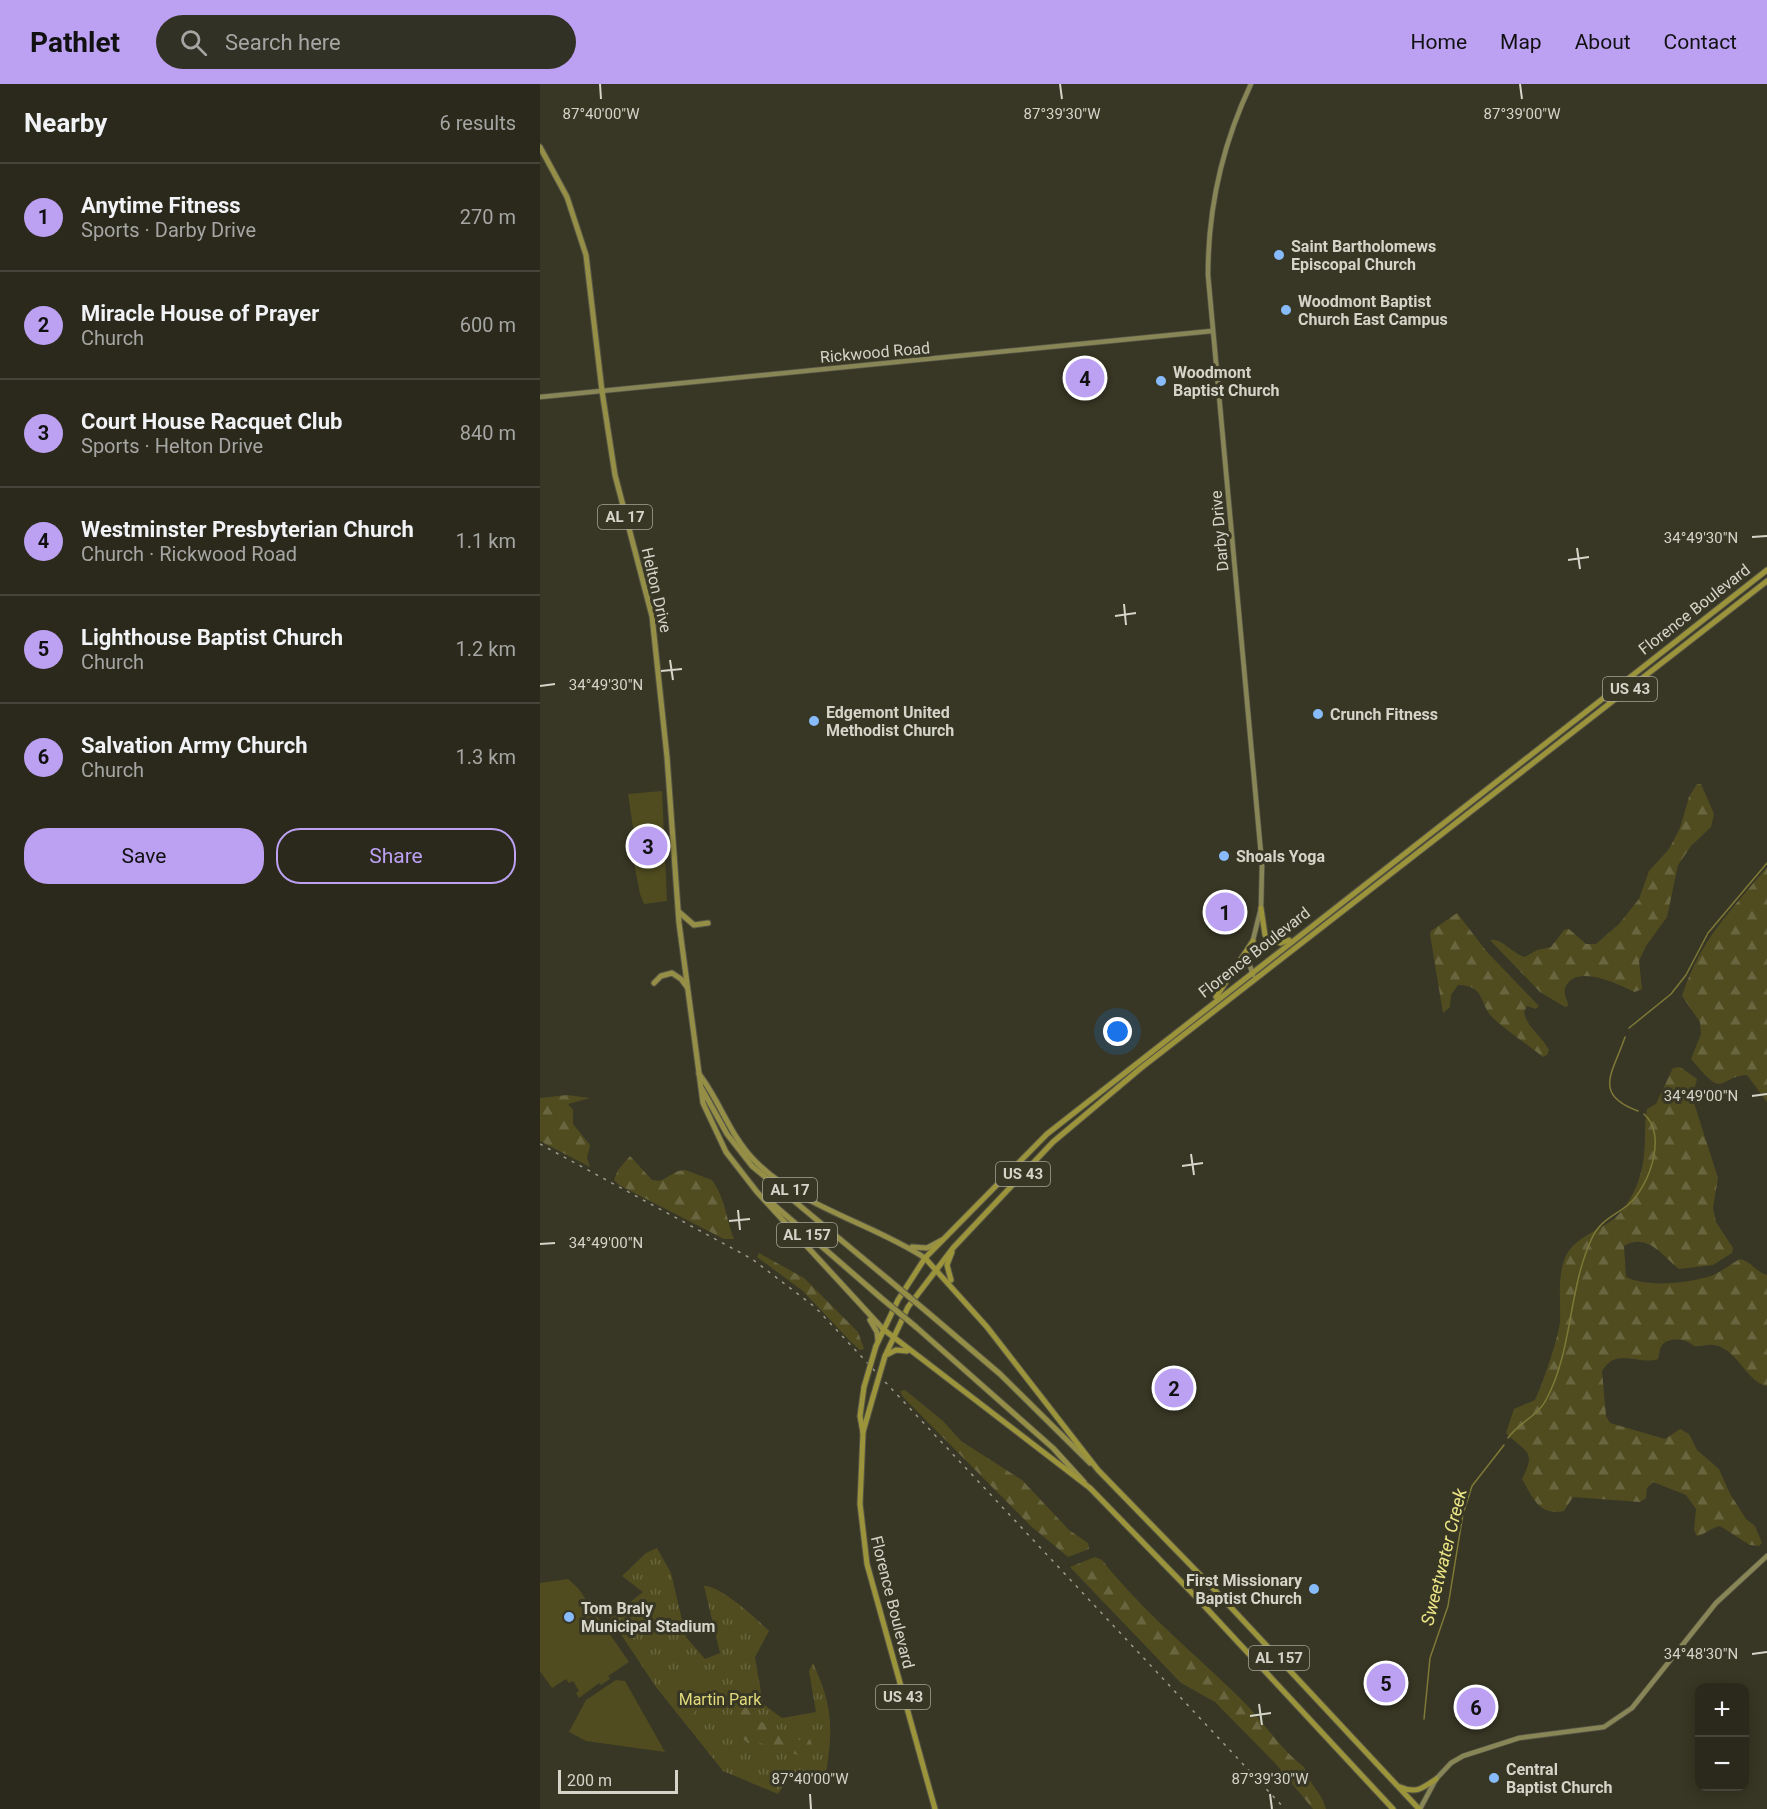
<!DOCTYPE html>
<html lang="en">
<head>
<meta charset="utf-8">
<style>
	body { margin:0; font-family:Roboto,sans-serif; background:#323125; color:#f1f3f6 }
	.controls { position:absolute; right:18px; bottom:18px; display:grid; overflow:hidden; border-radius:12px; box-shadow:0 3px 15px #0003 }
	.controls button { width:54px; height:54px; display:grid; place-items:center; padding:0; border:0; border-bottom:2px solid #46453b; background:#2a291c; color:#f1f3f6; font:30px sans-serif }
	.scale { position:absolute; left:18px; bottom:15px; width:120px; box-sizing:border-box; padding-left:6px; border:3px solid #d5d4c9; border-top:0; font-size:16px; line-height:21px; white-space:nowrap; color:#d5d4c9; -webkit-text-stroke:4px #383725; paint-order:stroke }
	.you { position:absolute; left:578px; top:948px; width:21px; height:21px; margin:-15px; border:4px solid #fff; border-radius:50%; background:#1a73e8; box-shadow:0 0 0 9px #1a73e833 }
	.badge { display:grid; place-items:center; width:39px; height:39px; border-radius:50%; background:#bca0f2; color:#111; font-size:20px; font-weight:700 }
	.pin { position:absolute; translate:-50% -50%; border:3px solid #fff; box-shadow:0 2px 6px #0006 }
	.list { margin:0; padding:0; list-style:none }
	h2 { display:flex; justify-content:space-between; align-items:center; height:78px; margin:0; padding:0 24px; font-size:26px }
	h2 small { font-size:20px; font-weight:400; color:#a5a6a3 }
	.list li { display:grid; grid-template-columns:39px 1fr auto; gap:18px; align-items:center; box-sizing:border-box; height:108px; padding:0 24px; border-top:2px solid #46453b }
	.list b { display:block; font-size:22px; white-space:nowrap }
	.list p { margin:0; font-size:20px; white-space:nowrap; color:#a5a6a3 }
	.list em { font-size:20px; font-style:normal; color:#a5a6a3 }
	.actions { display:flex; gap:12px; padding:18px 24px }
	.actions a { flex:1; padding:14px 0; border:2px solid #bca0f2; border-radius:24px; text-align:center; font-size:21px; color:#bca0f2 }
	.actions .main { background:#bca0f2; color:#111 }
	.icon { flex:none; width:33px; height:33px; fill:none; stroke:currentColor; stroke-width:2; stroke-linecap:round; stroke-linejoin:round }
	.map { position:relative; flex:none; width:1227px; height:1725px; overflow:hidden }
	header { display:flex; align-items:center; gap:36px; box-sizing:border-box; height:84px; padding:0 30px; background:#bca0f2; color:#111 }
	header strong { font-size:28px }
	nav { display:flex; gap:33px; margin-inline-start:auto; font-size:21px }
	.search { width:420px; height:54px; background:#323125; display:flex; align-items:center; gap:15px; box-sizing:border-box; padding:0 21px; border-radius:33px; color:#a5a6a3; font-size:22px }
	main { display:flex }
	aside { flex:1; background:#2a291c }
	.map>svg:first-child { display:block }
</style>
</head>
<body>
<header>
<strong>Pathlet</strong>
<div class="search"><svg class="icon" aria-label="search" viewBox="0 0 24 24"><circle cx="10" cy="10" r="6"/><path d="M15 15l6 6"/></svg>Search here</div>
<nav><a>Home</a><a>Map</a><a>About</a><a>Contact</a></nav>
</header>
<main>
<aside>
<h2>Nearby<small>6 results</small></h2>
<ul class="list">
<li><span class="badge">1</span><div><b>Anytime Fitness</b><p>Sports · Darby Drive</p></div><em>270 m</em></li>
<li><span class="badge">2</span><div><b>Miracle House of Prayer</b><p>Church</p></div><em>600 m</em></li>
<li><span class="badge">3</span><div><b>Court House Racquet Club</b><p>Sports · Helton Drive</p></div><em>840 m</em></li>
<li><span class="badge">4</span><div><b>Westminster Presbyterian Church</b><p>Church · Rickwood Road</p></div><em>1.1 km</em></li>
<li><span class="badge">5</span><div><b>Lighthouse Baptist Church</b><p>Church</p></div><em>1.2 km</em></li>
<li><span class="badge">6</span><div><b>Salvation Army Church</b><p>Church</p></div><em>1.3 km</em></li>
</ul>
<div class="actions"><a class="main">Save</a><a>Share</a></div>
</aside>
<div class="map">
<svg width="1227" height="1725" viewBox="0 0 1227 1725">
	<defs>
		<pattern id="grass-tufts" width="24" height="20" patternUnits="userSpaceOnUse" patternTransform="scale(1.5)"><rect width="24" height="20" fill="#504c20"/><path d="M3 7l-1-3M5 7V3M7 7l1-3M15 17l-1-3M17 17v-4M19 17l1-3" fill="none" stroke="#68653f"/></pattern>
		<pattern id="forest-firs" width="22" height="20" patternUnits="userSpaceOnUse" patternTransform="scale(1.5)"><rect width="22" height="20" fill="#504c20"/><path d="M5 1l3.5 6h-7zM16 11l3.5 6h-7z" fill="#68653f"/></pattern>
	</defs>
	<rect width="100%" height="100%" fill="#383725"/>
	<path fill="url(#grass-tufts)" d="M117 1464 131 1489 146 1553 165 1575 180 1569 164 1502C180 1501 217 1535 229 1547L215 1573 223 1620 242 1634 276 1628 269 1587 273 1579C293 1623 293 1643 286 1690L262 1687 250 1690 238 1710 183 1687 116 1603 70 1534 103 1508 82 1492 106 1469Z"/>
	<g fill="url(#forest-firs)">
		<path d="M1157 700H1161L1174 730 1171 743 1151 762 1138 781 1127 833 1106 862 1099 877 1102 905 1095 908C1080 901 1035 878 1025 904 1023 910 1028 916 1028 922L1025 923 1000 908 950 856C961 853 973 870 985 873L997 866 1011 863 1024 846 1029 845 1046 860H1056L1079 840 1099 815 1109 787 1129 765 1140 744 1149 713Z"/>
		<path d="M1227 783V1018L1207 991C1192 992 1190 997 1180 1000 1171 1001 1157 981 1151 975L1161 950 1160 938 1142 912C1161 854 1190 828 1227 783Z"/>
		<path d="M917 829 947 868 999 922 996 925 987 922 984 928C987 944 1002 952 1009 966L1007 971 1003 973C987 960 968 948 953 934 939 921 946 901 918 901L911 911 910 923 903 929 890 850 891 847Z"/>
		<path d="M1140 983 1157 995 1153 1010 1154 1019 1178 1094 1173 1124 1176 1138 1193 1164 1192 1169 1173 1181 1139 1185C1123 1172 1107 1148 1084 1162L1086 1193C1108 1204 1148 1199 1171 1192 1181 1188 1191 1180 1200 1175 1212 1178 1216 1188 1227 1191V1302C1206 1298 1198 1265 1174 1261 1168 1260 1160 1263 1154 1262 1147 1255 1130 1252 1122 1261 1119 1265 1120 1270 1118 1275 1099 1282 1077 1262 1062 1287L1066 1332 1070 1339 1125 1355 1140 1345 1149 1350 1157 1366 1179 1385 1190 1410 1206 1435 1215 1442 1222 1459 1219 1462 1210 1461 1180 1442C1170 1444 1166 1450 1157 1452L1154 1446 1156 1425 1146 1411 1113 1398 1107 1404 1106 1414 1100 1418 1033 1413 1024 1427C999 1432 993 1414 982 1395 997 1366 986 1369 966 1349L974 1325 995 1316C1003 1299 1018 1255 1020 1238 1021 1217 1017 1194 1025 1174 1034 1152 1061 1147 1077 1132 1092 1118 1103 1091 1104 1070 1106 1054 1104 1041 1107 1025L1116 1020 1133 984Z"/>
		<path d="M27 1011 50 1014 28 1020 33 1026V1040L50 1061 47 1074 50 1083 0 1057V1014Z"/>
		<path d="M90 1072 112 1096 120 1097 138 1087 145 1086 172 1096C186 1116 186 1135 194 1155H184L79 1101 74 1096 78 1086Z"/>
		<path d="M219 1169 264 1194 318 1248 324 1265 320 1266 312 1259 263 1207 217 1173Z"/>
		<path d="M365 1306 403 1337 421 1357 482 1396 529 1446 548 1459 549 1465 528 1473 492 1443 363 1313 360 1307Z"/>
		<path d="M555 1473 562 1476C603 1528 655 1570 702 1616 724 1638 739 1664 764 1683 768 1700 782 1708 786 1725H773L735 1679 675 1618 641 1599 530 1483Z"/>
		<path d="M196 1611 213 1624 216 1635 259 1656 270 1655 274 1667 261 1672 221 1659H208L198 1651 193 1640Z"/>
	</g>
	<g fill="#504c20">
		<path d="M122 707 127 817 104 820 100 810 90 758 95 757 88 710Z"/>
		<path d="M28 1495 38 1504 89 1578 68 1592 70 1595 61 1601 59 1599 39 1614 36 1609 39 1607 33 1597 29 1599 26 1595 12 1604 0 1587V1499Z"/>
		<path d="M148 1585 167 1608 165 1610 169 1616 161 1619 162 1622 145 1635 121 1605Z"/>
		<path d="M76 1596 85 1597 125 1668 46 1657 29 1648 46 1616Z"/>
	</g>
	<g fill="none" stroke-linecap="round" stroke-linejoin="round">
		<g stroke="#7e7936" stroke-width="1.5">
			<path d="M1089 944 1131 910 1146 891 1168 849 1227 779"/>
			<path d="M1085 953C1073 989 1052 1010 1098 1027"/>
			<path d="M968 1354C978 1339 998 1332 1006 1316 1033 1266 1028 1205 1052 1154 1060 1136 1075 1132 1089 1120 1109 1102 1128 1051 1104 1030"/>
			<path d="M884 1635 890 1574 908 1522 923 1430 932 1402 964 1361"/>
		</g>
		<defs>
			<g id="secondary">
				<path d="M711 0C682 61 668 124 668 191L722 781 721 824 708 876 713 891"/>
				<path d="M0 313 672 247"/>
				<path d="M880 1725 896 1695 911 1679 923 1672 979 1654 1064 1643 1092 1624 1176 1519 1227 1472"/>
			</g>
			<g id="primary">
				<path d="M0 63 27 113 46 171 62 307 75 391 112 532 127 673 139 839 163 1019 186 1068 217 1108 343 1245"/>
				<path d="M139 828 154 841 168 839"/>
				<path d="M114 899 121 892 132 889 141 895 147 903"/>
				<path d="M159 990C180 1017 189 1050 214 1076 261 1124 330 1138 385 1174"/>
				<path d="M162 1005 187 1050 212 1082 349 1196"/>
				<path d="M226 1114 340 1213"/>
				<path d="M372 1163 387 1164 402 1156"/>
				<path d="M386 1227 460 1290 550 1379"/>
				<path d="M330 1236 337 1248 338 1257"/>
				<path d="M376 1243 513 1364 544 1398"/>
			</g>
			<g id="trunk">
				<path d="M721 824 725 851 729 856 741 859 749 856"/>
				<path d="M676 913 713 857"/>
				<path d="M385 1174 447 1243 558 1386 670 1501 879 1725"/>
				<path d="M411 1196 407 1181 412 1168"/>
				<path d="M343 1245 550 1404 656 1513 853 1725"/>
				<path d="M336 1262 358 1216 385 1174 507 1050 1227 486"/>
				<path d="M346 1271 356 1266 367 1267"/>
				<path d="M345 1272 368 1223 413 1164 513 1058 601 984 1227 497"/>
				<path d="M324 1303 320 1332 323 1349 320 1420 327 1480 395 1725"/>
				<path d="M323 1348 333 1313"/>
				<path d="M860 1703C876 1710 883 1704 896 1695"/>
			</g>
		</defs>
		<use href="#secondary" stroke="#565545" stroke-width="6"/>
		<use href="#primary" stroke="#565545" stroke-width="7"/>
		<use href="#trunk" stroke="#565545" stroke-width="7"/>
		<use href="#secondary" stroke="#888556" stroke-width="4.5"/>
		<use href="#primary" stroke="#948e46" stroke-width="5"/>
		<use href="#trunk" stroke="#9c943b" stroke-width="5"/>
		<path stroke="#9c9b8d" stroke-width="1.5" stroke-dasharray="3 6" stroke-linecap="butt" d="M0 1060 212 1175 275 1223 745 1725"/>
		<defs>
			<g id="primary-bridge">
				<path d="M349 1196 386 1227"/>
				<path d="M340 1213 376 1243"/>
			</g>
			<g id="trunk-bridge">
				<path d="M324 1303 336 1262"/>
				<path d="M333 1313 345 1272"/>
			</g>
		</defs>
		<use href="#primary-bridge" stroke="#565545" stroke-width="7" stroke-linecap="butt"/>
		<use href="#trunk-bridge" stroke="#565545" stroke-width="7" stroke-linecap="butt"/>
		<use href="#primary-bridge" stroke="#948e46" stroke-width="5"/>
		<use href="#trunk-bridge" stroke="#9c943b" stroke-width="5"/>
	</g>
	<path fill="none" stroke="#d5d4c9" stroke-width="2" d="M60 0 61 15M520 0 522 15M980 0 982 15M1212 453 1227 452M1037 464 1040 485M1028 476 1049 473M584 520 586 541M575 532 596 529M130 576 133 596M121 587 142 585M0 602 15 600M1212 1012 1227 1010M651 1070 654 1091M642 1082 663 1079M198 1126 200 1146M189 1137 210 1135M0 1160 15 1159M1212 1570 1227 1568M719 1620 722 1641M710 1632 731 1629M270 1710 271 1725M730 1710 732 1725"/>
	<g fill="#87bbfb" stroke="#383725" stroke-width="2">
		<circle cx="739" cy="171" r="6"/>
		<circle cx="746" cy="226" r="6"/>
		<circle cx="621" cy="297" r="6"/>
		<circle cx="778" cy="630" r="6"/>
		<circle cx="274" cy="637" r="6"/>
		<circle cx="684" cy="772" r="6"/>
		<circle cx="774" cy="1505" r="6"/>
		<circle cx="29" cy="1533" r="6"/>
		<circle cx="954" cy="1694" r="6"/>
	</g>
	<g text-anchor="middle" stroke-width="6" stroke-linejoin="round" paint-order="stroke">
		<g fill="#383725" stroke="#a6a598" stroke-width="1.5">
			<rect x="58" y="421" width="54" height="24" rx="4.5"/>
			<rect x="1063" y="593" width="54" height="24" rx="4.5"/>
			<rect x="456" y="1078" width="54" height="24" rx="4.5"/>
			<rect x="223" y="1094" width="54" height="24" rx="4.5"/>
			<rect x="237" y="1139" width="60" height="24" rx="4.5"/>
			<rect x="709" y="1562" width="60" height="24" rx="4.5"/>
			<rect x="336" y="1601" width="54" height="24" rx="4.5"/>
		</g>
		<g font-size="15" font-weight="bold" fill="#d5d4c9">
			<text x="85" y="438">AL 17</text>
			<text x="1090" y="610">US 43</text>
			<text x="483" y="1095">US 43</text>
			<text x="250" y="1111">AL 17</text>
			<text x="267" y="1156">AL 157</text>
			<text x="739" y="1579">AL 157</text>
			<text x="363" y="1618">US 43</text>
		</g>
		<g font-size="16" font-weight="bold" fill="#d5d4c9" stroke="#383725" text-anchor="start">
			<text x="751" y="168">Saint Bartholomews<tspan x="751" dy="18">Episcopal Church</tspan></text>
			<text x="758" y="223">Woodmont Baptist<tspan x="758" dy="18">Church East Campus</tspan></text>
			<text x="633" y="294">Woodmont<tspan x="633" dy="18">Baptist Church</tspan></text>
			<text x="286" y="634">Edgemont United<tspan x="286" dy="18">Methodist Church</tspan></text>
			<text x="790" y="636">Crunch Fitness</text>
			<text x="696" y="778">Shoals Yoga</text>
			<text x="762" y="1502" text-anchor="end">First Missionary<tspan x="762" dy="18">Baptist Church</tspan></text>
			<text x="41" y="1530">Tom Braly<tspan x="41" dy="18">Municipal Stadium</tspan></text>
			<text x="966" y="1691">Central<tspan x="966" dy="18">Baptist Church</tspan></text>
		</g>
		<g font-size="16" fill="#d5d4c9" stroke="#383725">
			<text transform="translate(335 268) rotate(-5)" y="6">Rickwood Road</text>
			<text transform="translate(679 447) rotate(-95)" y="6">Darby Drive</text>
			<text transform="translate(117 506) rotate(77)" y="6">Helton Drive</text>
			<text transform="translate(1154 525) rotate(-38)" y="6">Florence Boulevard</text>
			<text transform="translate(714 868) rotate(-38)" y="6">Florence Boulevard</text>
			<text transform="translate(353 1518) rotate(76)" y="6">Florence Boulevard</text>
		</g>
		<g font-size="16" fill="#e2db7b" stroke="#383725">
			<text x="180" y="1621">Martin Park</text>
		</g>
		<g font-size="18" font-style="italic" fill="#ede686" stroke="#383725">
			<text transform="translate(904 1473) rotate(-76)" y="6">Sweetwater Creek</text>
		</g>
	</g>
	<g font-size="15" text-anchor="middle" fill="#d5d4c9" stroke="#383725" stroke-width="6" stroke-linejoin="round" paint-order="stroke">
		<text x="61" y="35">87°40'00"W</text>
		<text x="522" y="35">87°39'30"W</text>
		<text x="982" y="35">87°39'00"W</text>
		<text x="1161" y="459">34°49'30"N</text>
		<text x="66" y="606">34°49'30"N</text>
		<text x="1161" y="1017">34°49'00"N</text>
		<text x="66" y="1164">34°49'00"N</text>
		<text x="1161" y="1575">34°48'30"N</text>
		<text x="270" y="1700">87°40'00"W</text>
		<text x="730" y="1700">87°39'30"W</text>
	</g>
</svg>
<div class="controls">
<button>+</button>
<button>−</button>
</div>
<div class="scale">200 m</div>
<div class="you"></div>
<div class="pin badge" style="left:685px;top:828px">1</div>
<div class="pin badge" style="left:634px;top:1304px">2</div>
<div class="pin badge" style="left:108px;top:762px">3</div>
<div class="pin badge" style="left:545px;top:294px">4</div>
<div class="pin badge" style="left:846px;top:1599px">5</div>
<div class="pin badge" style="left:936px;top:1623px">6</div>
</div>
</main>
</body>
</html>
